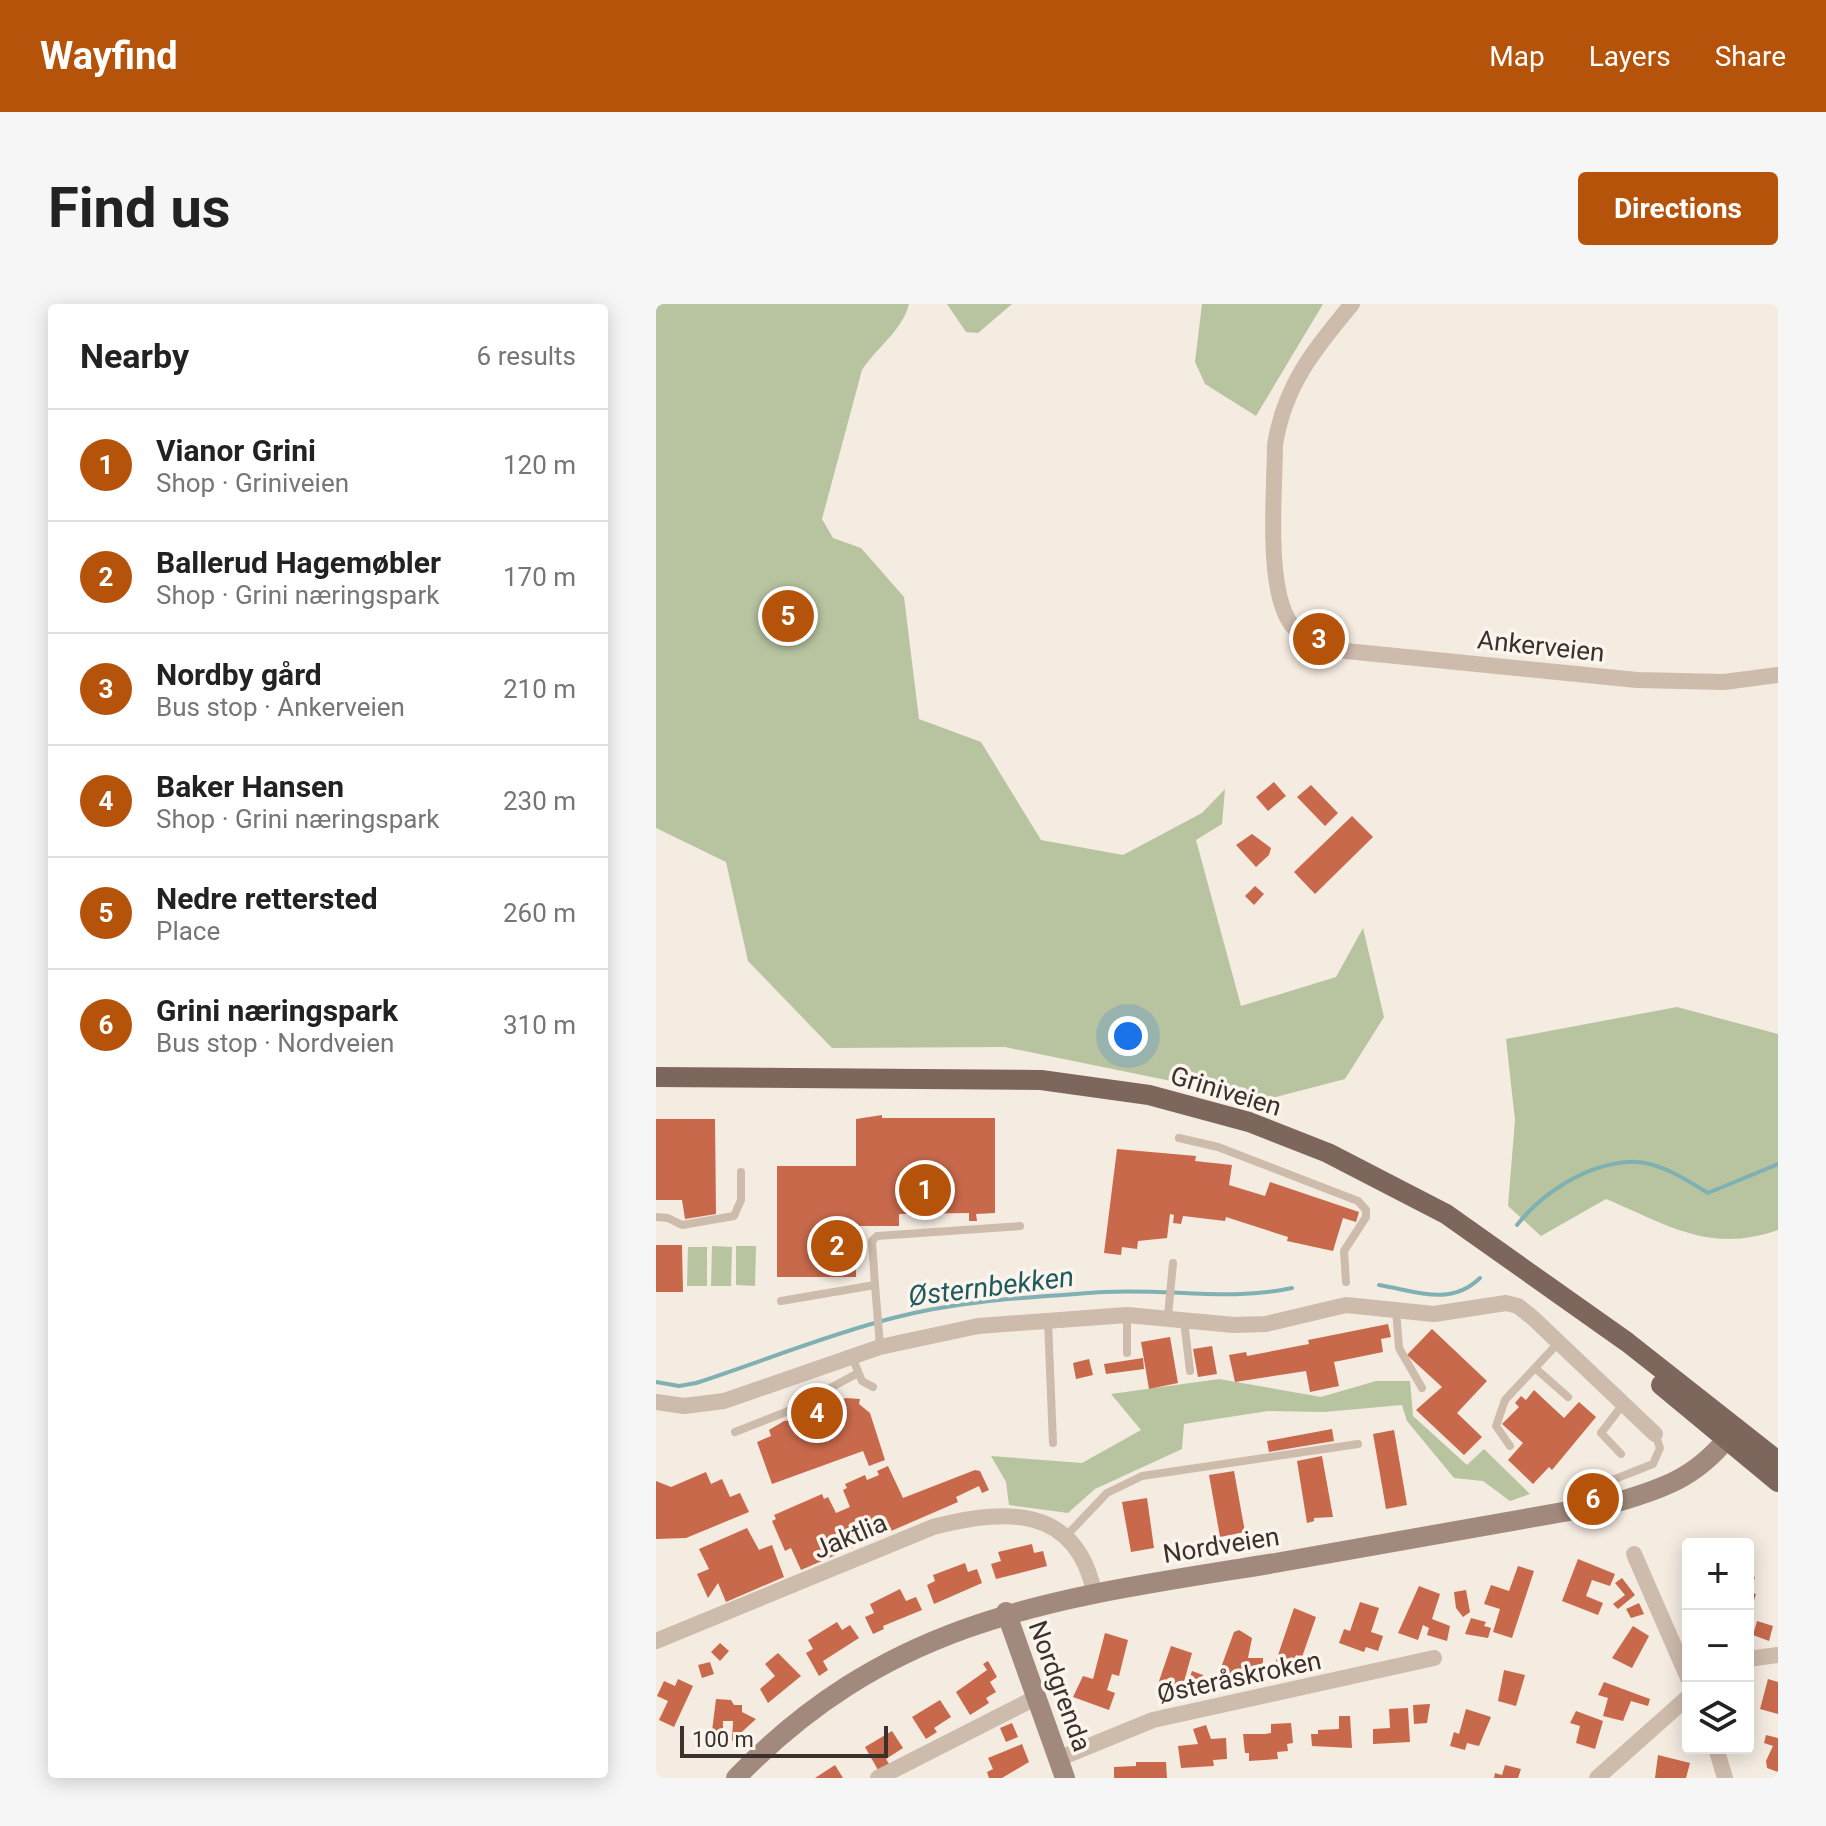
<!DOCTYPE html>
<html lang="en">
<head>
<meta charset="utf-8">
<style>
	body { margin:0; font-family:Roboto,sans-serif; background:#f6f6f6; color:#222 }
	.controls { position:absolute; right:24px; bottom:24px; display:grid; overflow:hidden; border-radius:8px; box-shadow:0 4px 20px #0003 }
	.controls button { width:72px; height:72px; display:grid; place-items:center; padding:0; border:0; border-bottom:2px solid #e0e0e0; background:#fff; color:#222; font:40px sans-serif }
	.scale { position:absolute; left:24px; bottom:20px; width:208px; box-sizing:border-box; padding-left:8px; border:4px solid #3b302b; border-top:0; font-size:22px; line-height:28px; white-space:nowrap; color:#3b302b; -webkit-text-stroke:6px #fbf5ee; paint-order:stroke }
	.you { position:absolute; left:472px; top:732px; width:28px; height:28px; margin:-20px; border:6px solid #fff; border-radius:50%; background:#1a73e8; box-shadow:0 0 0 12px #1a73e833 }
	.badge { display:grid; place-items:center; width:52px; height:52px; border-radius:50%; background:#b45309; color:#fff; font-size:26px; font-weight:700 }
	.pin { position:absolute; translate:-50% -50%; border:4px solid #fff; box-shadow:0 2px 8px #0006 }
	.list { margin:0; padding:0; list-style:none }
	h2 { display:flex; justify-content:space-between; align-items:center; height:104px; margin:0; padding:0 32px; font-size:34px }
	h2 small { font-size:26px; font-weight:400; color:#767676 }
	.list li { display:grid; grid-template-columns:52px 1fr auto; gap:24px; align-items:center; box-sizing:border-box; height:112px; padding:0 32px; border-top:2px solid #e0e0e0 }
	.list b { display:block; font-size:30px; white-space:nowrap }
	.list p { margin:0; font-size:26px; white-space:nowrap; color:#767676 }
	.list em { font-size:26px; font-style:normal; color:#767676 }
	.icon { flex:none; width:44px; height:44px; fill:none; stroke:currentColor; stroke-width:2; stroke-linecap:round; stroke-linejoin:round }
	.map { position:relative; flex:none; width:1122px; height:1474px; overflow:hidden; border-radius:8px }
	header { display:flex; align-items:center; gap:48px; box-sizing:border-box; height:112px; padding:0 40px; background:#b45309; color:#fff }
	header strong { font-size:38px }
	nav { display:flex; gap:44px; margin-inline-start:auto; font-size:28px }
	.intro { display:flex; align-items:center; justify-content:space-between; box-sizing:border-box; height:192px; padding:0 48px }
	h1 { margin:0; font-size:56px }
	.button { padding:20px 36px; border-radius:8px; background:#b45309; color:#fff; font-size:28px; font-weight:700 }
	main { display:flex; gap:48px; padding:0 48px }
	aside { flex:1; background:#fff; border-radius:8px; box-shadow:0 4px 20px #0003 }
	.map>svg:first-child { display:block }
</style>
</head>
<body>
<header>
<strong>Wayfind</strong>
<nav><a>Map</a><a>Layers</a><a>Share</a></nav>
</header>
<div class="intro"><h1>Find us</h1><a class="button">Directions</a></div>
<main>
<aside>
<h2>Nearby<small>6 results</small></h2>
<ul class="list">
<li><span class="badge">1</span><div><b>Vianor Grini</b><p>Shop · Griniveien</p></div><em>120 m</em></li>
<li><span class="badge">2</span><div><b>Ballerud Hagemøbler</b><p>Shop · Grini næringspark</p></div><em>170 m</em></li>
<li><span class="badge">3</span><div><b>Nordby gård</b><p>Bus stop · Ankerveien</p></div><em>210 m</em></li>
<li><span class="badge">4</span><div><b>Baker Hansen</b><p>Shop · Grini næringspark</p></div><em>230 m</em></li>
<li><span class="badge">5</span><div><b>Nedre rettersted</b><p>Place</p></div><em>260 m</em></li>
<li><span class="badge">6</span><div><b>Grini næringspark</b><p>Bus stop · Nordveien</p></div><em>310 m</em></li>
</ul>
</aside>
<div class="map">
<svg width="1122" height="1474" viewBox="0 0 1122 1474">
	<rect width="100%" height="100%" fill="#f4ebe1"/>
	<g fill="#b8c4a0">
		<path d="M0 0H253C246 27 221 43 206 66L166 215 177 234 205 244 248 293 263 415 325 438 385 536 467 551 546 509 569 485 566 520 540 536 585 702 680 673 707 624 728 713 689 775 608 796 349 743 176 744 92 657 70 558 0 524Z"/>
		<path d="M291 0H356L322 29 310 28Z"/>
		<path d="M546 0H667L600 112 549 80 539 58Z"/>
		<path d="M1021 703 1122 730V926C1054 950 1012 921 950 895L885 932 852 902 859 816 850 735Z"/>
		<path d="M56 942 76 943 75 982H55Z"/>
		<path d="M80 942H100L99 982 80 981Z"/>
		<path d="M32 943H51V982H31Z"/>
		<path d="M563 1075 665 1093 720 1077H754L757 1112 811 1161 828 1145 874 1190 854 1197 827 1177 798 1174 751 1117 746 1101 668 1108 612 1107 528 1120 526 1145 439 1185 412 1209 353 1201 350 1178 335 1152 426 1159 485 1126 455 1090Z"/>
	</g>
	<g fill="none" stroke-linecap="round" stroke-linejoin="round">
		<g stroke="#7fb0b2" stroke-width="4">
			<path d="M861 921C887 888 930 861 972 858 1001 856 1029 875 1052 889L1122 860"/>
			<path d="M723 981C760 987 794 1003 824 974"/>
			<path d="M0 1078 23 1082 40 1079C105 1058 170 1031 237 1014 304 996 379 993 448 988 512 984 574 998 636 984"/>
		</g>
	</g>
	<g fill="#c8694b">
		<path d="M618 478 630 492 612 507 600 493Z"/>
		<path d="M655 481 682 509 669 522 641 493Z"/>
		<path d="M696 512 717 533 659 590 638 568Z"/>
		<path d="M596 530 615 544 613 551 600 563 580 541Z"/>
		<path d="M599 582 608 590 598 601 589 592Z"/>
		<path d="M226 811V814H339V909L320 910 321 917H313V909L243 910V922H200V973H121V862H200V815Z"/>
		<path d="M0 815H59L60 910 29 915 26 896H0Z"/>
		<path d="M461 845 540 852 539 857 576 861 573 881 609 892 614 878 703 908 700 918 687 914 677 947 631 937 632 933 570 913 569 917 527 912 525 920 517 919 518 911 514 910 511 934 482 937 481 945 466 943 465 951 448 949Z"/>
		<path d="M0 941H26L27 988H0Z"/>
		<path d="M732 1020 735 1033 725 1035 727 1048 678 1058 683 1082 654 1088 650 1067 579 1078 573 1051 590 1048 591 1052 653 1040 652 1036Z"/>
		<path d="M776 1025 831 1077 801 1109 826 1133 808 1151 760 1106 786 1083 751 1051Z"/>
		<path d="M514 1033 522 1079 493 1085 485 1038Z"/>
		<path d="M556 1042 561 1070 542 1073 537 1045Z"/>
		<path d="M487 1054 488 1065 450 1070 448 1060Z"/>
		<path d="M433 1055 437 1071 420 1075 417 1059Z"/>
		<path d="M878 1086 908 1114 923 1098 940 1113 896 1166 893 1163 877 1180 852 1156 867 1139 846 1120 863 1103 859 1099 865 1092 870 1096Z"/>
		<path d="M190 1094 204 1095 203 1100 214 1109 229 1156 213 1162 207 1147 116 1180 101 1138 115 1132 113 1126 128 1117 150 1114 149 1109Z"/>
		<path d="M676 1125 678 1137 613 1148 611 1137Z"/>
		<path d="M738 1126 751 1201 730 1205 717 1130Z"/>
		<path d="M666 1152 677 1213 658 1214V1217L651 1219 641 1157Z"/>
		<path d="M232 1162 247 1194 319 1166 324 1167 333 1186 326 1189 323 1182 300 1193 302 1198 145 1266 135 1244 129 1247 116 1217 120 1215 118 1211 166 1190 168 1195 172 1193 180 1209 194 1203 187 1186 191 1184 189 1180 209 1171 211 1176 223 1171 221 1167Z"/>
		<path d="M578 1167 589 1228 564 1233 553 1171Z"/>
		<path d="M50 1168 55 1180 66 1175 74 1193 84 1189 93 1208 30 1234 0 1235V1177L15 1183Z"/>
		<path d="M491 1194 498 1244 475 1248 466 1198Z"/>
		<path d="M91 1224 103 1246 116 1241 128 1273 70 1298 62 1279 52 1294 41 1270 53 1265 43 1245Z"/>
		<path d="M376 1240 378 1249 387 1247 391 1262 340 1275 335 1260 345 1257 342 1248Z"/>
		<path d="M922 1255 959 1270 954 1282 936 1276 930 1292 947 1299 942 1311 906 1297Z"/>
		<path d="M309 1259 312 1268 321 1265 326 1279 278 1300 271 1281 279 1277 277 1271Z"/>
		<path d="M862 1262 878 1267 856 1334 837 1328 844 1305 828 1300 835 1281 853 1287Z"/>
		<path d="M1092 1271 1099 1273 1094 1288 1100 1290 1093 1313Z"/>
		<path d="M966 1274 979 1291 962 1305 957 1300 969 1291 959 1279Z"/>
		<path d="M763 1282 784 1290 776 1315 794 1322 791 1337 771 1331 773 1324 767 1321 762 1336 742 1329Z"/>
		<path d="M244 1285 250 1297 260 1293 266 1306 227 1322 228 1325 217 1330 209 1313 218 1309 214 1300Z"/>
		<path d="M810 1286 814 1308 807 1313 800 1304 798 1288Z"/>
		<path d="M704 1298 723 1304 715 1328 727 1332 722 1347 710 1343 708 1348 683 1339 688 1325 694 1327Z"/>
		<path d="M983 1299 988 1310 975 1314 970 1305Z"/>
		<path d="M638 1304 660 1313 646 1353 640 1351 635 1362 631 1365 619 1360Z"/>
		<path d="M815 1314 830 1318 828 1322 835 1324 832 1334 809 1330Z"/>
		<path d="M1101 1317 1117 1322 1113 1337 1097 1331Z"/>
		<path d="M181 1318 186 1326 194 1321 203 1334 167 1357 172 1366 163 1372 150 1349 157 1345 152 1336Z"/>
		<path d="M977 1322 993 1332 976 1364 956 1354Z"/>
		<path d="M583 1326 596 1334 592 1354H607V1359L603 1371 585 1365 581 1376 563 1369 578 1328Z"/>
		<path d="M449 1329 472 1336 463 1372 456 1370 451 1386 459 1389 453 1406 417 1393 427 1372 437 1375Z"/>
		<path d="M64 1339 73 1347 64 1357 55 1348Z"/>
		<path d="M515 1342 536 1349 524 1392 501 1383Z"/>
		<path d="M122 1349 145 1372 112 1399 104 1385 119 1372 109 1360Z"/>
		<path d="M332 1357 341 1373 334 1378 340 1388 330 1394 333 1399 314 1411 300 1388 331 1366 327 1360Z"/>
		<path d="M54 1358 58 1370 46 1374 42 1361Z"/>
		<path d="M848 1366 869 1371 860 1402 842 1397Z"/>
		<path d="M536 1367 547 1371 542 1385 531 1382Z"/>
		<path d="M22 1375 37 1382 18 1423 3 1416 12 1397 1 1392 8 1377 19 1382Z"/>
		<path d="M1112 1375 1122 1378V1410L1104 1405Z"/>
		<path d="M948 1378 994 1395 992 1402 975 1397 967 1417 947 1412 952 1394 942 1391Z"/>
		<path d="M60 1395 75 1396 78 1401H86V1408L100 1415 76 1437 77 1417H67V1427H56Z"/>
		<path d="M284 1396 295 1413 278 1424 281 1428 270 1435 256 1413Z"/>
		<path d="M774 1400 771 1419 758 1420 757 1401Z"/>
		<path d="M752 1404 754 1438 717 1440V1425L734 1424 733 1405Z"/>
		<path d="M810 1405 835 1413 823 1442 811 1439 809 1446 794 1442 798 1428 803 1430Z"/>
		<path d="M920 1407 947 1417 939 1445 920 1439 924 1422 914 1419Z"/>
		<path d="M683 1412H694L696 1444 656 1442 655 1430H662V1426L683 1425Z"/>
		<path d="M356 1419 362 1433 350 1438 344 1424Z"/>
		<path d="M635 1419 637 1439 631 1440 632 1447 621 1448 622 1455 593 1457V1449H589L587 1430H609L615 1429V1420Z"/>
		<path d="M550 1421 555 1435 570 1434 571 1455 557 1456 558 1462 525 1464 522 1442 542 1440 537 1425Z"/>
		<path d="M236 1427 247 1444 230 1455 233 1460 222 1466 209 1443Z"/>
		<path d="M1110 1431 1122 1434V1468L1111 1464 1110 1457 1117 1442 1108 1439Z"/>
		<path d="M366 1440 373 1458 346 1474H333L331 1468 337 1465 332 1454Z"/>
		<path d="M1002 1451 1034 1459 1030 1474H999Z"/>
		<path d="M480 1458H510L511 1474H458V1463L480 1462Z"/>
		<path d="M179 1461 187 1474H159Z"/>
		<path d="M849 1461 865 1465 862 1474H838L839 1469 846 1471Z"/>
	</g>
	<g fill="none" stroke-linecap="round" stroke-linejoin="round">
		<g stroke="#cdbbac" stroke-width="8">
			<path d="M523 834 562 843 702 897 710 906V913L688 947 690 978"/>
			<path d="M0 913 12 914 26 921 78 912 85 896V868"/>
			<path d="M219 981 224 1042"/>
			<path d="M125 997 219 981 216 937 221 932 364 922"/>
			<path d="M740 1005 743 1044 766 1084"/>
			<path d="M471 1011V1049"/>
			<path d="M512 1012 517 959"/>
			<path d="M392 1017 397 1139"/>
			<path d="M528 1017 534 1067"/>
			<path d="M196 1053 206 1077 217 1083"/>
			<path d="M879 1064 912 1093"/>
			<path d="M79 1128 130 1108 202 1069"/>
			<path d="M854 1142 840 1122 849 1096 903 1038"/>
			<path d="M965 1150 945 1129 968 1099"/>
			<path d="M922 1179 959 1175 997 1160 1004 1144 999 1130"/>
			<path d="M411 1231 451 1189 486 1172 702 1140"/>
		</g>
		<g stroke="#cdbbac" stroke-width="16">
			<path d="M696 0C659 44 628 82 619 141 619 186 609 284 635 320 648 338 669 343 690 347L981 376 1068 378 1122 371"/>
			<path d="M0 1098 28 1102 68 1097 224 1043 322 1022 471 1011 578 1021 610 1020 690 1001 778 1010 850 999 862 1002 877 1014 999 1130"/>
			<path d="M978 1250 1032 1374"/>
			<path d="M0 1337 277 1223C348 1204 420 1201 438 1288"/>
			<path d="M1092 1355 1122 1351"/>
			<path d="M1060 1444 1069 1474"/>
			<path d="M404 1454 497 1416 778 1354"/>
			<path d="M222 1474 379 1394"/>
			<path d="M941 1474 1032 1393"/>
		</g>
		<g stroke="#a18a7d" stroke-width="20">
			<path d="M350 1308 409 1474"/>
			<path d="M80 1474C239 1309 407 1294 619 1259 732 1240 845 1220 958 1199 1014 1183 1044 1171 1080 1124"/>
		</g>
		<g stroke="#7d675c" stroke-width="20">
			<path d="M0 773 385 776 493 791 593 818 672 849 790 910 971 1038 1122 1157"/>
			<path d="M1005 1081 1122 1178"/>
		</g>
	</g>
	<g text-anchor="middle" stroke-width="7" stroke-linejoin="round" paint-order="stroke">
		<g font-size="26" fill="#3b302b" stroke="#fbf5ee">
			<text transform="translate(885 342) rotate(6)" y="9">Ankerveien</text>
			<text transform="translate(570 787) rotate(17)" y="9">Griniveien</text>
			<text transform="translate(194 1232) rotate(-23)" y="9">Jaktlia</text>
			<text transform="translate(565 1241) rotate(-9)" y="9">Nordveien</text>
			<text transform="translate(583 1373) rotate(-12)" y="9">Østeråskroken</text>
			<text transform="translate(404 1382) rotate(70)" y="9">Nordgrenda</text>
		</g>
		<g font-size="28" font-style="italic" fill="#1f5a5e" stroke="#fbf5ee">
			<text transform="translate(335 982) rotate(-7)" y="10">Østernbekken</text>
		</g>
	</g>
</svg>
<div class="controls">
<button>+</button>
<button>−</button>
<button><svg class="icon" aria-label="layers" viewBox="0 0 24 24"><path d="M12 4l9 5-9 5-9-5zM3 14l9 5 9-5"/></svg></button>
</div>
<div class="scale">100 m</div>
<div class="you"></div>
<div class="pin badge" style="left:269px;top:886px">1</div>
<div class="pin badge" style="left:181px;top:942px">2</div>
<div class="pin badge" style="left:663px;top:335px">3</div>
<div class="pin badge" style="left:161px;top:1109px">4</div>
<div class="pin badge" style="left:132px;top:312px">5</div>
<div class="pin badge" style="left:937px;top:1195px">6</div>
</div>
</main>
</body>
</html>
